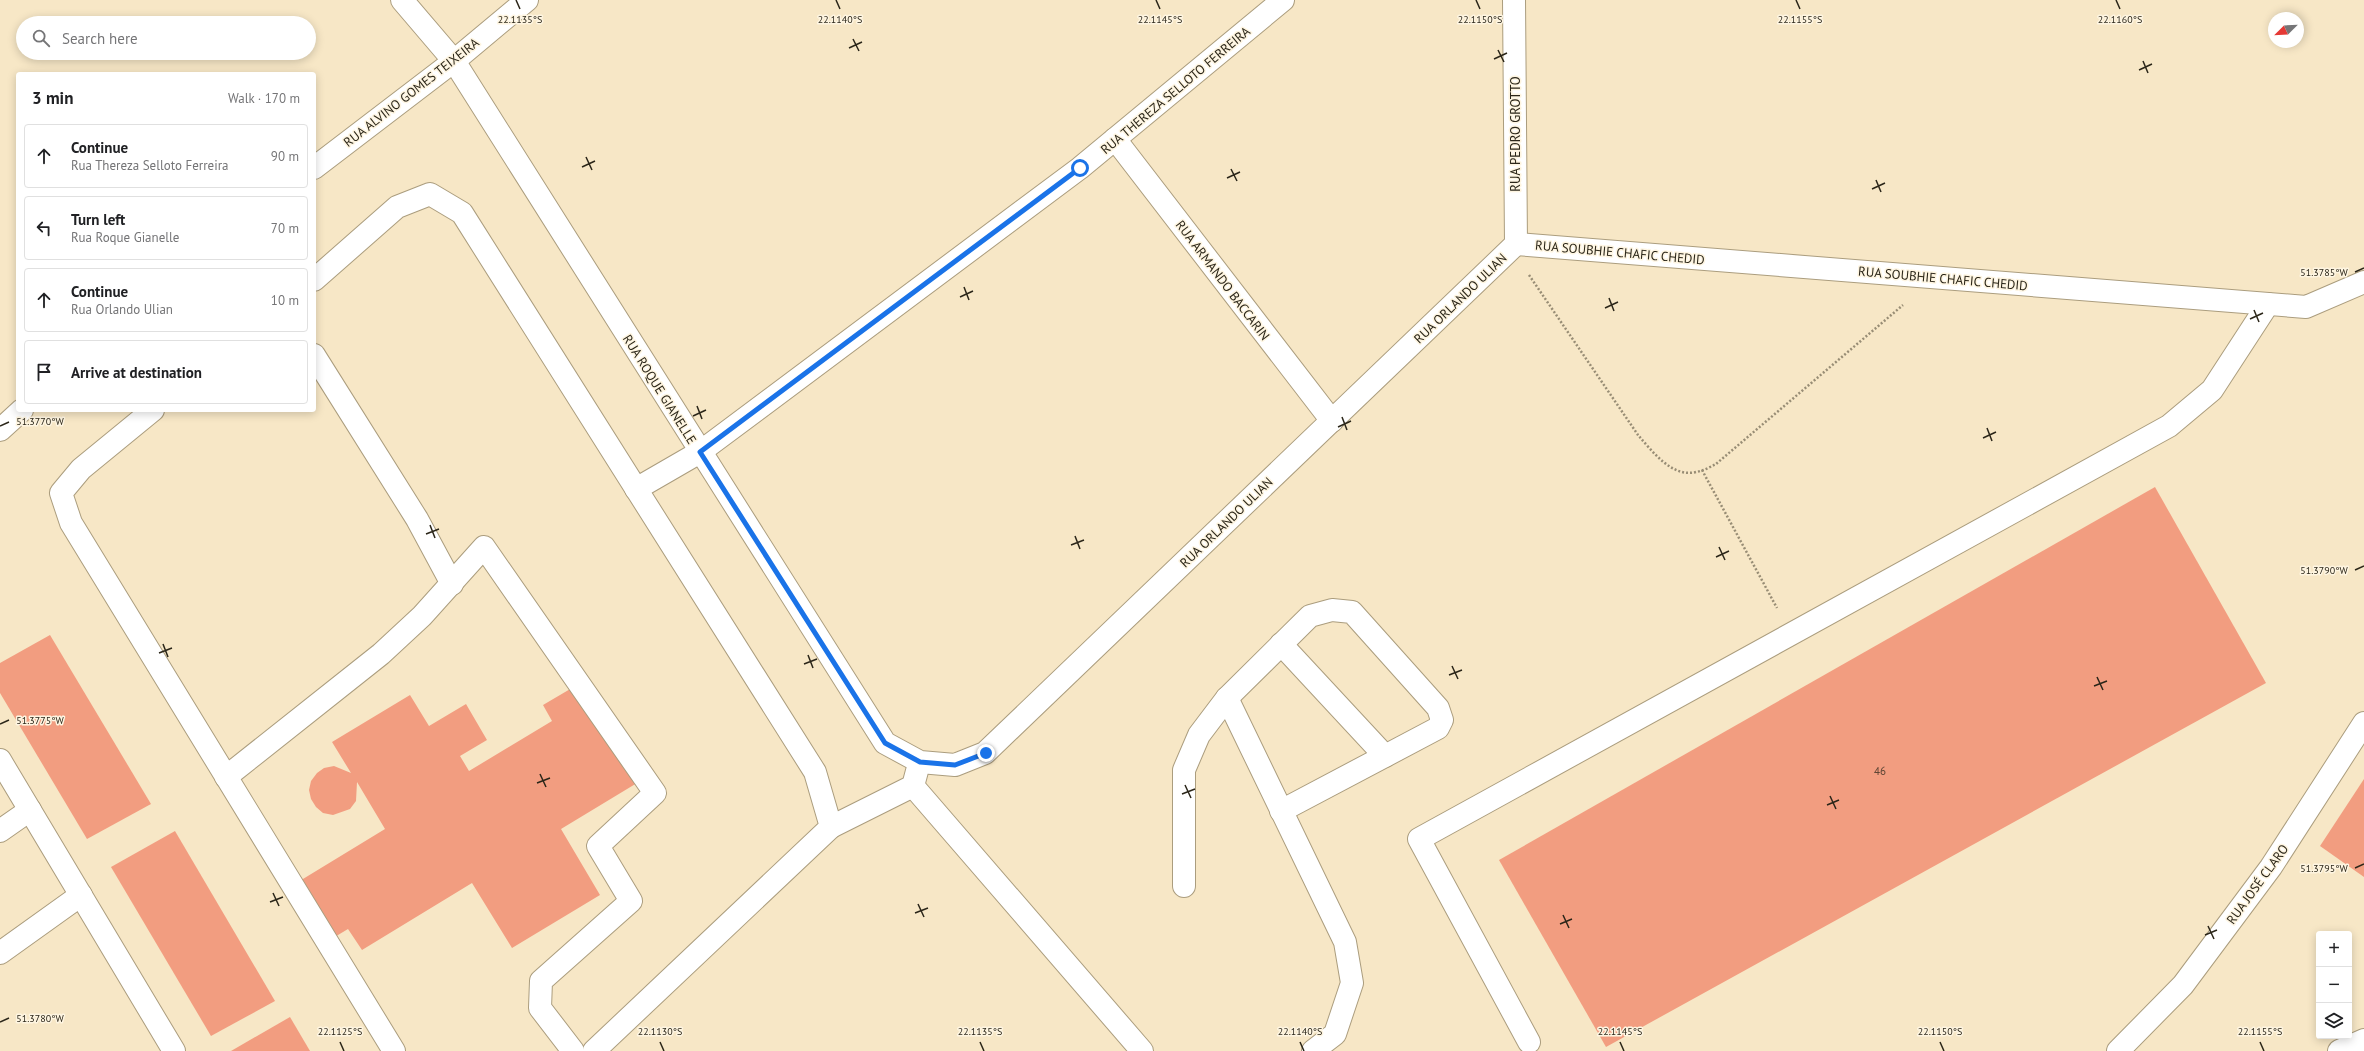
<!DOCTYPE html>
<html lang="en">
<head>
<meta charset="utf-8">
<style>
	body { margin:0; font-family:"PT Sans",sans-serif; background:#f2f2f2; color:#202124 }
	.controls { position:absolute; right:12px; bottom:12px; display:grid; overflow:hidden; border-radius:4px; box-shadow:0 2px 10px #0003 }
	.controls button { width:36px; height:36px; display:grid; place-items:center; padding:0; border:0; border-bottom:1px solid #e0e0e0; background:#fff; color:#202124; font:20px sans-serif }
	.compass { position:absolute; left:2268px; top:12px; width:36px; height:36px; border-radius:50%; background:#fff; box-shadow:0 2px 10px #0003; rotate:246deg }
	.stop { position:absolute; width:12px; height:12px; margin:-9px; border:3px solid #1a73e8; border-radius:50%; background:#fff }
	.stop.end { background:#1a73e8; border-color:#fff; box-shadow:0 1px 4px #0008 }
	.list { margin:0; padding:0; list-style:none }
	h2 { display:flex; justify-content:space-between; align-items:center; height:52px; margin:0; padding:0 16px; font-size:17px }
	h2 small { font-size:13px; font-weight:400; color:#757577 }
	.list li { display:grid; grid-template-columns:26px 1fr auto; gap:12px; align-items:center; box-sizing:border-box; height:64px; margin:0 8px 8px; padding:0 8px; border:1px solid #e0e0e0; border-radius:4px }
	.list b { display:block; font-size:15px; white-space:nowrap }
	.list p { margin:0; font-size:13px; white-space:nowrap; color:#757577 }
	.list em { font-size:13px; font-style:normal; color:#757577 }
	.icon { flex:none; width:22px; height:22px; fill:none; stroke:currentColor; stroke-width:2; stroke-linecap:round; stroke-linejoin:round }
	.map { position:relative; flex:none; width:2364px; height:1051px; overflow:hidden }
	.search { position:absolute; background:#fff; box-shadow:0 2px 10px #0003; left:16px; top:16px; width:300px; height:44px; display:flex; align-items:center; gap:10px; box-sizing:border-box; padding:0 14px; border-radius:22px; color:#757577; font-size:15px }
	.panel { position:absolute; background:#fff; box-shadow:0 2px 10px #0003; left:16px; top:72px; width:300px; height:340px; border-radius:4px }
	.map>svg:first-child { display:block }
</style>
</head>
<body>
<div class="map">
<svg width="2364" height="1051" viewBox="0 0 2364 1051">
	<rect width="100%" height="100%" fill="#f7e7c6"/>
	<g fill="#f29d80">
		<path d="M2155 487 2266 683 1606 1047 1499 860Z"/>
		<path d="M50 635 151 804 87 839 0 693V663Z"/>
		<path d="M577 685 637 783 561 829 600 895 512 948 472 883 362 950 348 929 333 938 298 882 385 829 357 782 356 801 350 809 333 815 323 813 316 807 311 799 309 790 311 781 317 773 324 768 334 766 351 773 332 742 410 695 429 726 466 704 487 740 460 756 469 771 552 721 543 705Z"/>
		<path d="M2364 779V877L2320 846Z"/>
		<path d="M175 831 275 1001 211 1036 111 867Z"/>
		<path d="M290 1017 310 1051H231Z"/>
	</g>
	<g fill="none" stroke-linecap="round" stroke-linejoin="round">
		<defs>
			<g id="minor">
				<path d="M402 0 454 61 885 743 920 762 955 765 985 753 1516 244"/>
				<path d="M1514 0 1516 244"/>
				<path d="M1115 139 1332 421"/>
				<path d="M314 168 454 61 527 0"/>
				<path d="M1516 244 2306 307 2364 282"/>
				<path d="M314 280 397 207 430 194 462 213 815 772 831 827 594 1051"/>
				<path d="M314 355 417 519 452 584"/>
				<path d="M153 410 81 469 61 493 71 523 394 1051"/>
				<path d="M0 430 22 410"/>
				<path d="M636 489 700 452 1080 168 1283 0"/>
				<path d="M1281 644 1385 756"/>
				<path d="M1227 698 1345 942 1352 983 1335 1034 1313 1051"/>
				<path d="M0 760 174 1051"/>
				<path d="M226 777 381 654 422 616 484 547 655 793 598 846 631 901 541 981 540 1008 573 1051"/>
				<path d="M913 786 1142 1051"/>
				<path d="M831 827 913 786 917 771"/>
				<path d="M0 831 30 810"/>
				<path d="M1184 886V770L1199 735 1227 698 1310 616 1332 610 1352 612 1438 708 1442 720 1438 728 1281 811"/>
				<path d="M0 953 81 895"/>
				<path d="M1529 1042 1419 839 2169 426 2212 390 2268 304"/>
				<path d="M2118 1051 2183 985 2271 867 2364 723"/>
				<path d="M2339 1051 2364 1040"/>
			</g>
		</defs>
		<use href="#minor" stroke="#ab9d7e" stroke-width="24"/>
		<g stroke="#988d75" stroke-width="2.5" stroke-dasharray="2 2" stroke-linecap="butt">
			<path d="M1529 275 1638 435C1652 451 1672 478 1696 472 1703 471 1710 467 1716 464L1903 305"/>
			<path d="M1702 470 1777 608"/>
		</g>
		<use href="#minor" stroke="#fff" stroke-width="22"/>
	</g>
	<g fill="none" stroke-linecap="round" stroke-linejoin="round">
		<path stroke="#1a73e8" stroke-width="5" d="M986 753 955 765 920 762 885 743 700 452 1080 168"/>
	</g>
	<path fill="none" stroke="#2b2619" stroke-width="1.5" d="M516 0 520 9M836 0 840 9M1156 0 1160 9M1476 0 1480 9M1796 0 1800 9M2116 0 2120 9M853 39 859 51M849 48 862 42M1498 50 1504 62M1494 59 1507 53M2143 61 2148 73M2139 70 2152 64M586 157 592 170M582 167 595 161M1231 169 1237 181M1227 178 1240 172M1876 180 1881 192M1872 189 1885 183M2355 272 2364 268M964 287 969 300M960 297 973 291M1609 298 1614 311M1605 308 1618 302M2254 310 2259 322M2250 319 2263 313M697 406 702 419M693 416 706 410M1342 417 1347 430M0 426 9 422M1338 427 1351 421M1987 428 1992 441M1983 438 1996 432M430 525 435 538M426 534 439 529M1075 536 1080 549M1071 545 1084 540M1719 547 1725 560M1716 557 1729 551M2355 570 2364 566M163 644 168 657M159 653 172 648M808 655 813 668M804 664 817 659M1452 666 1458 679M1449 675 1462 670M2097 677 2103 690M2094 686 2107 681M0 724 9 720M540 774 546 787M537 783 550 778M1185 785 1191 798M1182 794 1195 789M1830 796 1836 809M1827 805 1839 800M2355 868 2364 864M273 893 279 906M270 902 283 897M918 904 924 917M915 913 928 908M1563 915 1569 928M1560 924 1572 919M2208 926 2214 939M2205 935 2217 930M0 1022 9 1018M340 1042 344 1051M660 1042 664 1051M980 1042 984 1051M1300 1042 1304 1051M1620 1042 1624 1051M1940 1042 1944 1051M2260 1042 2264 1051"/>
	<g text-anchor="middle" stroke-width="3" stroke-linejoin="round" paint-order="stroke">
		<g font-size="11" fill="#5d4433">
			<text x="1880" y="775">46</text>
		</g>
		<g font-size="13" fill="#2b2619" stroke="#fef5e1">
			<text transform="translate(1175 90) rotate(-40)" y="5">RUA THEREZA SELLOTO FERREIRA</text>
			<text transform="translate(411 92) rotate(-38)" y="5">RUA ALVINO GOMES TEIXEIRA</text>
			<text transform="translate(1515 134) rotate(-90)" y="5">RUA PEDRO GROTTO</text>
			<text transform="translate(1620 252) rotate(5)" y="5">RUA SOUBHIE CHAFIC CHEDID</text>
			<text transform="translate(1943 278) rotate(5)" y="5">RUA SOUBHIE CHAFIC CHEDID</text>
			<text transform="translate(1223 280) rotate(53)" y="5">RUA ARMANDO BACCARIN</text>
			<text transform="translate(1460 298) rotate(-44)" y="5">RUA ORLANDO ULIAN</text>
			<text transform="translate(660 389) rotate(58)" y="5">RUA ROQUE GIANELLE</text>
			<text transform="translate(1226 522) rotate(-44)" y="5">RUA ORLANDO ULIAN</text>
			<text transform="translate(2257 884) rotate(-54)" y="5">RUA JOSÉ CLARO</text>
		</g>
	</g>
	<g font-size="10" text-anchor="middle" fill="#2b2619" stroke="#fef5e1" stroke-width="3" stroke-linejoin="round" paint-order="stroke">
		<text x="520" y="23">22.1135°S</text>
		<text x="840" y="23">22.1140°S</text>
		<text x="1160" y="23">22.1145°S</text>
		<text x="1480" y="23">22.1150°S</text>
		<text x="1800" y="23">22.1155°S</text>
		<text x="2120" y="23">22.1160°S</text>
		<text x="2324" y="276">51.3785°W</text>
		<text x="40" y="425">51.3770°W</text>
		<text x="2324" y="574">51.3790°W</text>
		<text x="40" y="724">51.3775°W</text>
		<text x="2324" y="872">51.3795°W</text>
		<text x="40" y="1022">51.3780°W</text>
		<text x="340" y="1035">22.1125°S</text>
		<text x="660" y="1035">22.1130°S</text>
		<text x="980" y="1035">22.1135°S</text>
		<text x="1300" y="1035">22.1140°S</text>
		<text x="1620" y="1035">22.1145°S</text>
		<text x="1940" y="1035">22.1150°S</text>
		<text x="2260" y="1035">22.1155°S</text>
	</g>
</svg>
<div class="controls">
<button>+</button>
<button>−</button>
<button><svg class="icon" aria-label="layers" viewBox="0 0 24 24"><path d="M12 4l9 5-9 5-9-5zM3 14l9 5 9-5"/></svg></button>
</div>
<svg class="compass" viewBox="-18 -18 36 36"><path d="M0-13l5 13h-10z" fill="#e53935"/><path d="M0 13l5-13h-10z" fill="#757577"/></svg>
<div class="stop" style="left:1080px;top:168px"></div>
<div class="stop end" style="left:986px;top:753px"></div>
<div class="search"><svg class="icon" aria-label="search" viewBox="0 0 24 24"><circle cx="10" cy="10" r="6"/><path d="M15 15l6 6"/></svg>Search here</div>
<section class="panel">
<h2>3 min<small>Walk · 170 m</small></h2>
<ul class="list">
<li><svg class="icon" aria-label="ahead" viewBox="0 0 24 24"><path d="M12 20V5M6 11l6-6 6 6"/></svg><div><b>Continue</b><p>Rua Thereza Selloto Ferreira</p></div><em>90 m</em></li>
<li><svg class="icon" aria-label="left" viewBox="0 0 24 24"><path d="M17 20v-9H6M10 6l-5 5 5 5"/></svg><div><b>Turn left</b><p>Rua Roque Gianelle</p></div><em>70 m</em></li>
<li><svg class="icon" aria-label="ahead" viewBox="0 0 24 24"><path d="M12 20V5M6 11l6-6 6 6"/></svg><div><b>Continue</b><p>Rua Orlando Ulian</p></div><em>10 m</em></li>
<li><svg class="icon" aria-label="arrive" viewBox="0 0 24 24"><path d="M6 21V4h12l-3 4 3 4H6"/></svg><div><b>Arrive at destination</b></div></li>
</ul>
</section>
</div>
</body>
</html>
